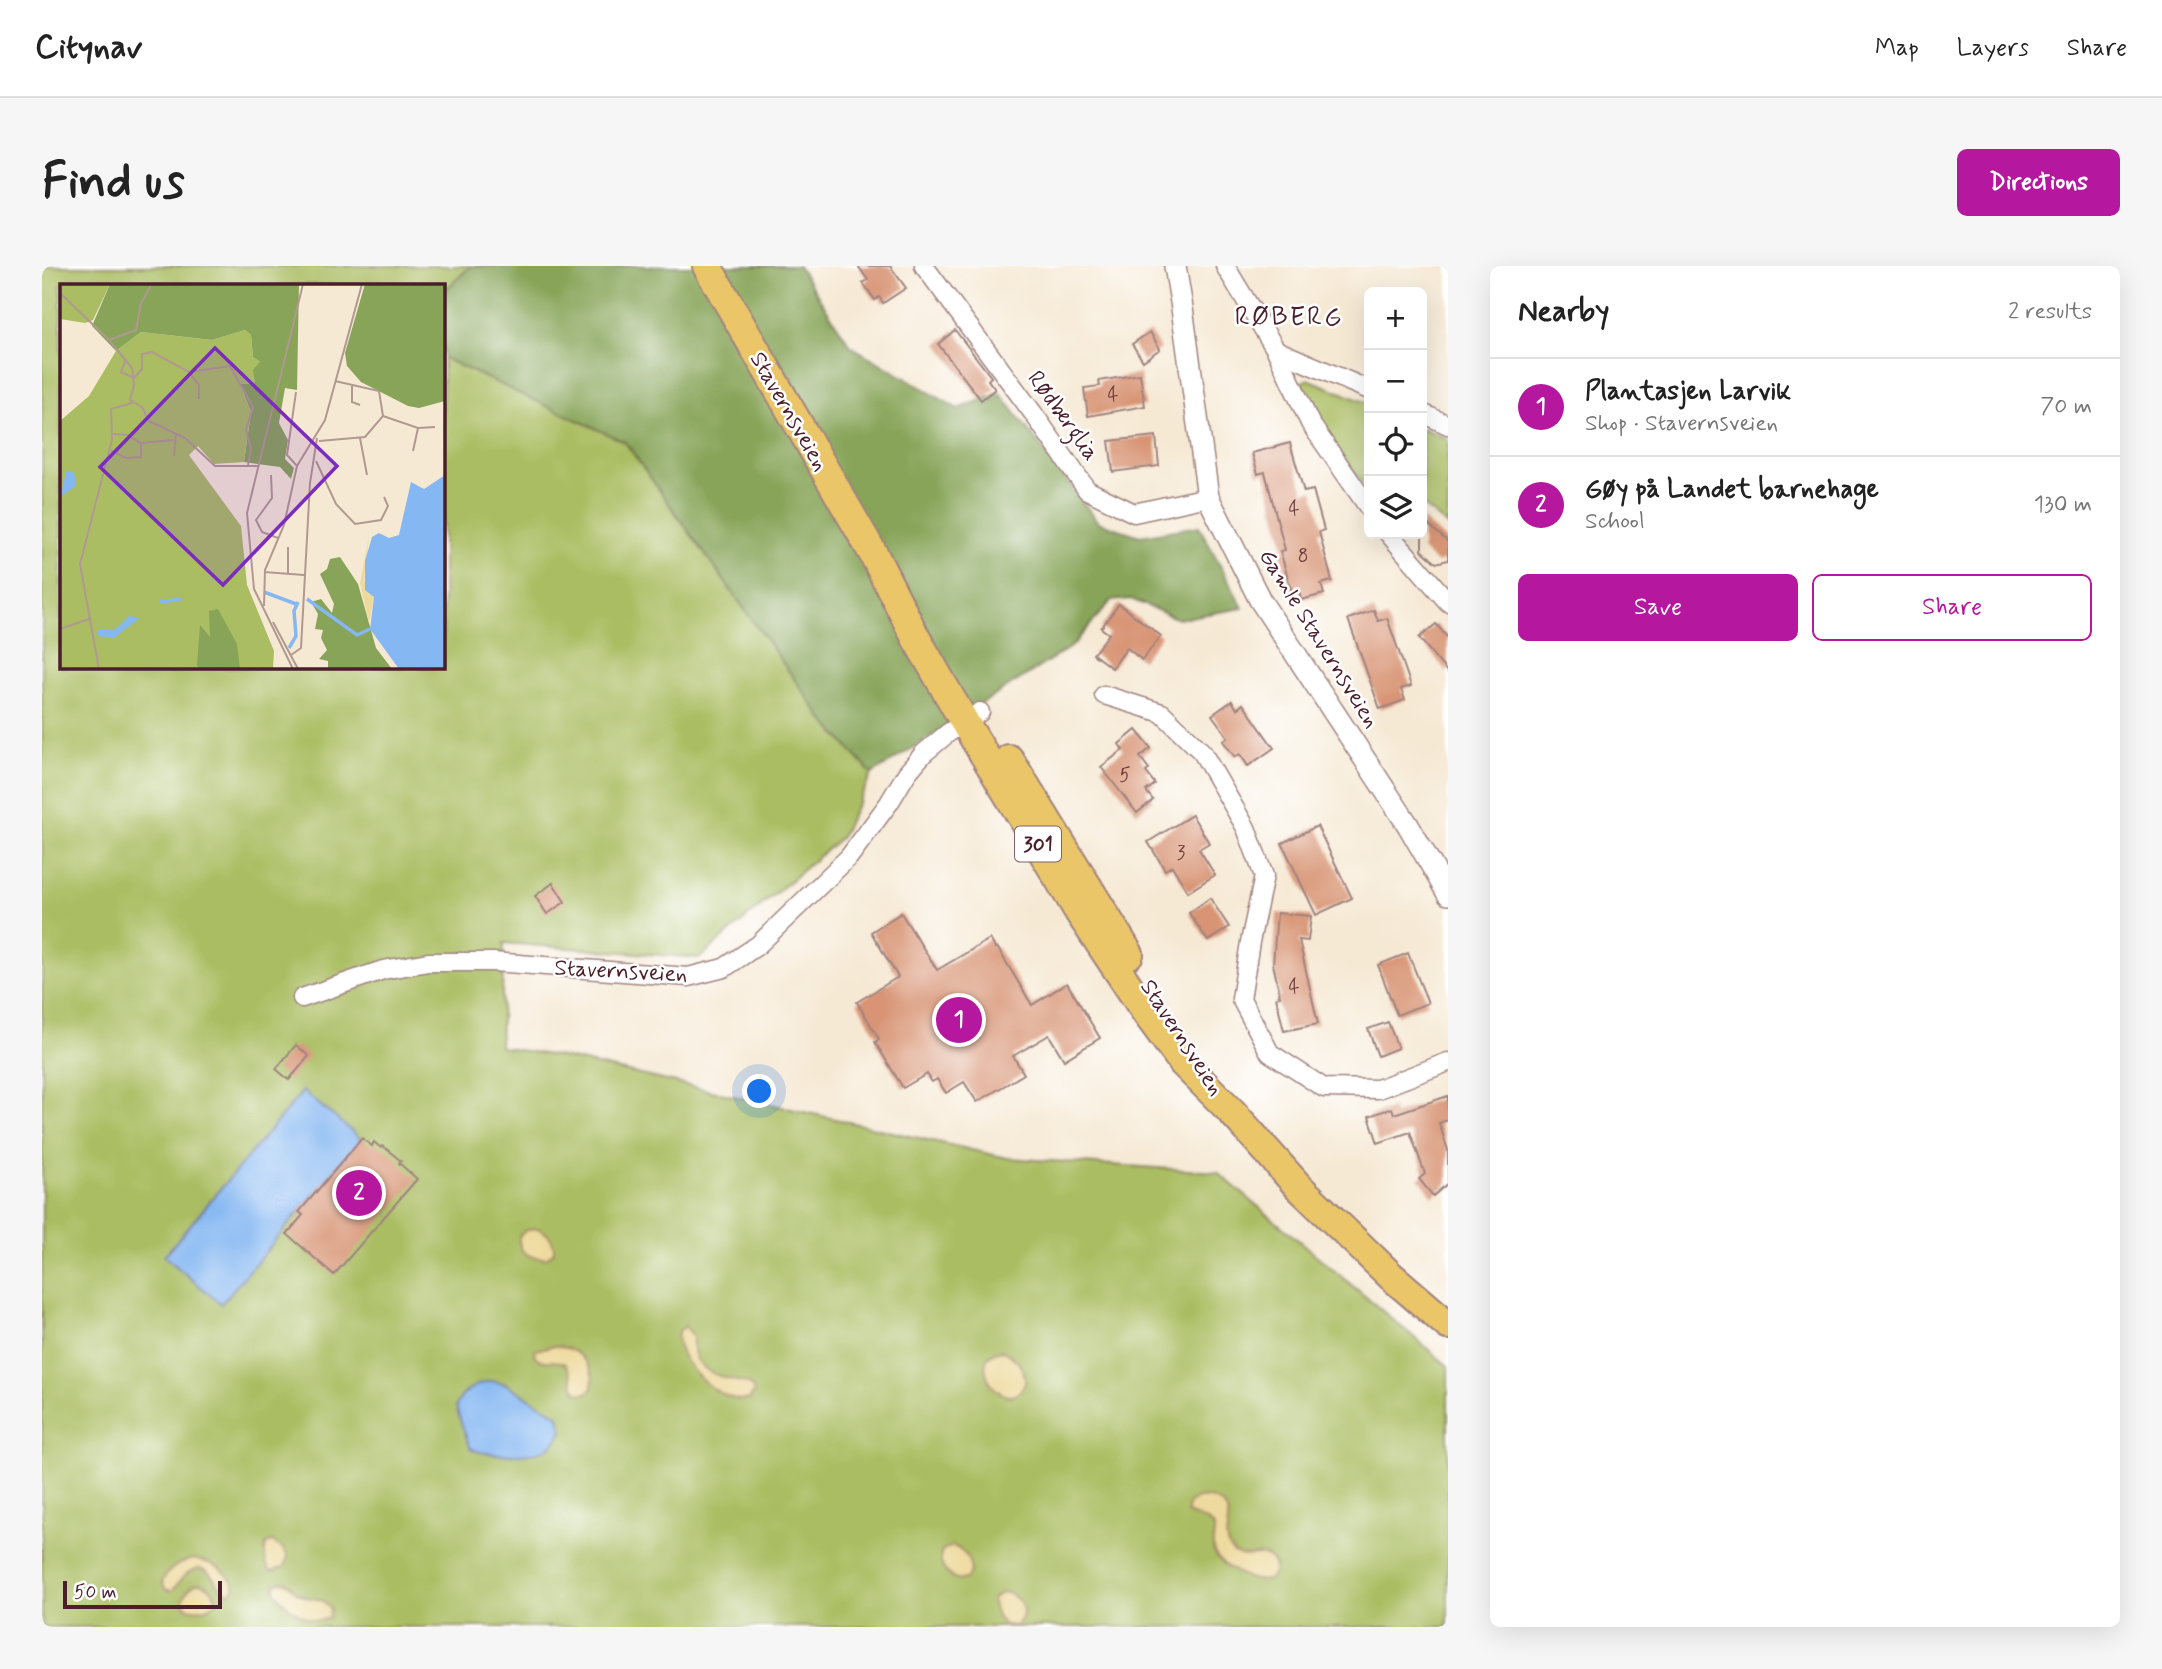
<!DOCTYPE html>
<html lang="en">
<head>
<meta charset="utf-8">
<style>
	body { margin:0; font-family:Mynerve,sans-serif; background:#f6f6f6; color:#222 }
	.controls { position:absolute; right:21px; top:21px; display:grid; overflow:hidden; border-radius:10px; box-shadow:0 7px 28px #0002 }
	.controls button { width:63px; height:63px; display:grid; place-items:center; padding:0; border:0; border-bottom:2px solid #e0e0e0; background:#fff; color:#222; font:35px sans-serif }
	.scale { position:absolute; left:21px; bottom:18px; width:159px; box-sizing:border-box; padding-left:7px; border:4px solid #4a1f2b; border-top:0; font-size:19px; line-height:24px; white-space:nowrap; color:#4a1f2b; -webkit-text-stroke:5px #fff; paint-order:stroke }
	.you { position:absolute; left:718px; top:826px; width:24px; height:24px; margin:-18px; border:5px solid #fff; border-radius:50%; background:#1a73e8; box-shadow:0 0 0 10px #1a73e833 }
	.badge { display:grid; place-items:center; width:46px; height:46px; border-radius:50%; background:#b5179e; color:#fff; font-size:23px; font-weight:700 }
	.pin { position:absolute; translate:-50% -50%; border:4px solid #fff; box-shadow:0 2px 7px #0006 }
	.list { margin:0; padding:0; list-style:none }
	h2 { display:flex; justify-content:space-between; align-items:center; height:91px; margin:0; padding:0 28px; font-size:30px }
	h2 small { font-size:23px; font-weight:400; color:#767676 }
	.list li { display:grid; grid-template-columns:46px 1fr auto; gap:21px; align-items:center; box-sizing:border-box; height:98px; padding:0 28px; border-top:2px solid #e0e0e0 }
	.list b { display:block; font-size:26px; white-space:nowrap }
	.list p { margin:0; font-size:23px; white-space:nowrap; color:#767676 }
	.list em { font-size:23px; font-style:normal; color:#767676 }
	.actions { display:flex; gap:14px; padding:21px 28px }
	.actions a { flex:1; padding:16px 0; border:2px solid #b5179e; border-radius:10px; text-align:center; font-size:24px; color:#b5179e }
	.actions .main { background:#b5179e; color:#fff }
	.icon { flex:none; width:38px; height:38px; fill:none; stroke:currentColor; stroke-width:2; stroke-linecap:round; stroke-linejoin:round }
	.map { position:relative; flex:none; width:1406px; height:1361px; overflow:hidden; border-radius:10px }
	header { display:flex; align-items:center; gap:42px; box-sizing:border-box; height:98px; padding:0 35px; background:#fff; border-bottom:2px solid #e0e0e0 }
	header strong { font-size:33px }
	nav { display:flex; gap:38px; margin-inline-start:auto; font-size:24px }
	.intro { display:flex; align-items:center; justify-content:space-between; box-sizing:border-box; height:168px; padding:0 42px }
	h1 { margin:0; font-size:49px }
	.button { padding:18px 32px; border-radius:10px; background:#b5179e; color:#fff; font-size:24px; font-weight:700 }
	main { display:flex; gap:42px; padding:0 42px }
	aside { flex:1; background:#fff; border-radius:10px; box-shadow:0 7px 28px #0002 }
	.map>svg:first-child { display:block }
</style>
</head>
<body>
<header>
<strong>Citynav</strong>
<nav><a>Map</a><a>Layers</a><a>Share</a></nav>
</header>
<div class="intro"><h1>Find us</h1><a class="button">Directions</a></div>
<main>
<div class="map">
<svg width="1406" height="1361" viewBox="0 0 1406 1361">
	<rect width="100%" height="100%" fill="#fff"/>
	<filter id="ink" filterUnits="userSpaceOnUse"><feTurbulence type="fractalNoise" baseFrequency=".0143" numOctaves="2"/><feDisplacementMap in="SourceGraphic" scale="14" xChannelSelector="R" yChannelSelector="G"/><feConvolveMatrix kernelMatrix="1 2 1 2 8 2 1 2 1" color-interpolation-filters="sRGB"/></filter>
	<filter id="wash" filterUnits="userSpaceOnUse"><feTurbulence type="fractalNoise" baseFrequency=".00686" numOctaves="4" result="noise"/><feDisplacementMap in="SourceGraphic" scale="28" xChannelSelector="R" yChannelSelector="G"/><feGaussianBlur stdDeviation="1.57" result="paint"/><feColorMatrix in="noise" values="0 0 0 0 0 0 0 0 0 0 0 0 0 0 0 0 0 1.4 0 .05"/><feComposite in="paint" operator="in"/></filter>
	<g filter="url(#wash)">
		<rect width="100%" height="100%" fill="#f6e9d4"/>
		<g fill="#aabd62" stroke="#7a6e46" stroke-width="2">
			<path d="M0 0H429L401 26V19H19V401H401V92L583 176 781 453 830 508 799 571 658 692 462 677 458 781 520 791 965 892 1175 906 1406 1100V1361H0Z"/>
			<path d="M1266 113 1327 138V226L1280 162 1259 117Z"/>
			<path d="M1380 162 1406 173V260L1380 239Z"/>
		</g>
		<path fill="#87a458" stroke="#686242" stroke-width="2" d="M429 0H756L809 80 916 143 958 127 1056 256 1098 270 1157 260 1201 342 1136 353 1089 333 1069 335 1030 380 830 508 781 453 583 176 401 92V26Z"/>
		<g fill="#eeda9e" stroke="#9c7c64" stroke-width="2">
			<path d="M495 962C505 966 513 974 512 986L504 992C488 992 475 988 477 970L484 964Z"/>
			<path d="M643 1060 651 1070C648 1108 678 1110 707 1118L712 1125 708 1133C681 1141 629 1094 636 1066Z"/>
			<path d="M509 1080C532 1078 557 1100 549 1124L542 1128 535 1126C528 1116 532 1106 522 1097 512 1093 500 1099 492 1089L494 1084Z"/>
			<path d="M958 1084C973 1088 993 1111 977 1126 957 1144 924 1092 958 1084Z"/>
			<path d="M1156 1232C1164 1231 1170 1232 1177 1236 1196 1249 1178 1266 1187 1281 1199 1302 1222 1276 1233 1300 1232 1332 1182 1304 1173 1288 1168 1280 1173 1271 1172 1261L1167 1256 1145 1247 1146 1238Z"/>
			<path d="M230 1276 240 1282 246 1290 243 1301 229 1305C223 1299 222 1288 224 1278Z"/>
			<path d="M911 1280C923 1285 927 1292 929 1305L924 1313C909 1316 896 1302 899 1287L902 1283Z"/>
			<path d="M150 1293C167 1295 188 1304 193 1322L188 1327C173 1324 169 1294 149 1305 140 1309 136 1319 130 1325L123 1323 120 1316C125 1303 137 1297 150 1293Z"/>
			<path d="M240 1315 246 1317 254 1326 264 1331 280 1334 288 1342 287 1352C269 1361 242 1340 233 1325V1318Z"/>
			<path d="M157 1317C166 1318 174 1326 174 1336 166 1344 156 1345 146 1342L141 1336C142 1328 148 1319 157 1317Z"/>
			<path d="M961 1326C979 1330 989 1348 973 1360L962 1359 955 1351 950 1333Z"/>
		</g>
		<g fill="#85b7f2" stroke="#686b8e" stroke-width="2">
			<path d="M261 825 319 873 179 1038 122 990Z"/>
			<path d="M450 1115 464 1118 517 1150 520 1165C517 1171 513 1179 506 1182 493 1190 441 1191 429 1182 427 1180 415 1146 414 1140 421 1125 434 1117 450 1115Z"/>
		</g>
		<g id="blocks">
			<g fill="#d89474">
				<path d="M816 0H848L864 22 841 37 837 31 833 34 821 17 826 14Z"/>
				<path d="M913 64 949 111 946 114 953 123 939 134 896 78Z"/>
				<path d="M1108 66 1118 83 1101 95 1090 78Z"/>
				<path d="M1098 108 1103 140 1046 150 1042 122 1058 120 1057 115Z"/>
				<path d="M1114 170 1117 200 1071 206 1067 175Z"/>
				<path d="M1248 177 1262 226 1271 224 1282 264 1277 266 1290 315 1279 318 1282 328 1259 334 1257 324 1250 326 1238 285 1243 284 1223 206 1216 208 1210 187Z"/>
				<path d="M1380 253 1406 276V294L1394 297 1380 284Z"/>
				<path d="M1077 338 1119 370 1100 394 1085 382 1070 402 1051 388 1067 368 1059 362Z"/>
				<path d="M1332 344 1336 355 1345 352 1369 420 1359 423 1363 434 1338 443 1306 353Z"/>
				<path d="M1394 358 1406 372V407L1377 372Z"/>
				<path d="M1190 435 1195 443 1201 438 1232 482 1206 500 1198 488 1193 491 1181 475 1186 471 1170 449Z"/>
				<path d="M1094 464 1109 482 1098 491 1107 503 1104 506 1113 518 1104 525 1111 534 1095 547 1059 501 1081 484 1077 478Z"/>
				<path d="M1150 549 1167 577 1157 583 1173 609 1146 626 1130 600 1123 604 1106 576Z"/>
				<path d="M1275 560 1310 632 1274 649 1240 577Z"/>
				<path d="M511 617 523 636 505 648 493 630Z"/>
				<path d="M1168 632 1187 661 1166 675 1147 647Z"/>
				<path d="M859 647 895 704 948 673 953 682 955 681 990 739 1025 717 1058 772 1022 794 1007 769 971 790 982 808 935 836 922 816 904 827 895 813 890 816 885 808 861 822 833 776 837 773 815 736 856 711 829 666Z"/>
				<path d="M1235 647 1269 650 1266 675 1257 674 1276 758 1242 765 1234 731 1238 730 1231 698Z"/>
				<path d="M1366 687 1386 737 1355 749 1336 699Z"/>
				<path d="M1346 756 1356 782 1336 790 1326 763Z"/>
				<path d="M254 779 267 790 247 814 234 803Z"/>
				<path d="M1406 830V854L1397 857 1406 884V917L1391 930 1377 913 1383 908 1368 866 1336 877 1327 850 1350 842 1352 848Z"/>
				<path d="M320 872 330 880 332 876 339 882 341 880 359 895 357 897 375 913 292 1009 245 968 261 949 257 946Z"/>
			</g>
		</g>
	</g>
	<g filter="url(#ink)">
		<use href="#blocks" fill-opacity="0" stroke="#a08480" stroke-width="2"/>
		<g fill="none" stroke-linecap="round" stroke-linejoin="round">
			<defs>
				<g id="minor">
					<path d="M882 0 991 147 1045 224 1092 247 1166 231"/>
					<path d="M1183 0 1234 84 1268 157 1327 242"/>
					<path d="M1234 84 1327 124"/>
					<path d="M1380 147 1406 159"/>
					<path d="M1347 268 1406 336"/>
					<path d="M1062 429 1120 447 1160 486 1204 562 1222 610 1208 676 1199 733 1228 787 1282 822 1336 823 1406 796"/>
					<path d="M260 732 341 704 386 696H451L646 711 682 702 716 679 807 591 847 537 865 507 882 487 906 467 938 446"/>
				</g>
				<path id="tertiary" d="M1133 0 1140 42 1166 231 1218 334 1366 559 1406 628"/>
				<g id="primary">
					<path d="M665 0 832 289 874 372 923 457 1037 646 1105 748 1141 797 1190 846 1256 920 1349 1010 1406 1059"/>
					<path d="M967 493 1087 688"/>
				</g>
			</defs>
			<use href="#minor" stroke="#a08480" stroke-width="21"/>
			<use href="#tertiary" stroke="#a08480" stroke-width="24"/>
			<use href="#primary" stroke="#a08480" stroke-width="32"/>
			<use href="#minor" stroke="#fff" stroke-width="18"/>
			<use href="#tertiary" stroke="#fff" stroke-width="21"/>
			<use href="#primary" stroke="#ebc669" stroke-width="28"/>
		</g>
	</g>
	<g text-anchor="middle" stroke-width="5" stroke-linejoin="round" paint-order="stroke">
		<g font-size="19" fill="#6e3c3d">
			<text x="1071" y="135">4</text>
			<text x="1252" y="249">4</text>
			<text x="1261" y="296">8</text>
			<text x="1083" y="515">5</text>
			<text x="1139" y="593">3</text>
			<text x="1252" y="727">4</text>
		</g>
		<rect fill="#fff" stroke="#80626b" stroke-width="2" x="973" y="560.5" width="46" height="35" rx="5"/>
		<g font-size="21" font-weight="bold" fill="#4a1f2b">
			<text x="996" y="585">301</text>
		</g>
		<g font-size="23" fill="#4a1f2b" stroke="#fff">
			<text transform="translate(748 145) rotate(60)" y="8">Stavernsveien</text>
			<text transform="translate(1022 149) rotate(54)" y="8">Rødberglia</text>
			<text transform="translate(1278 372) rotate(58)" y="8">Gamle Stavernsveien</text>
			<text transform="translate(579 704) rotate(3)" y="8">Stavernsveien</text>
			<text transform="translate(1141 771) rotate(57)" y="8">Stavernsveien</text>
		</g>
		<g font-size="26" letter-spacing="2" fill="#4a1f2b" stroke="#fff">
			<text x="1247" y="59">RØBERG</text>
		</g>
	</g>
	<g transform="translate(18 18)">
		<rect width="385" height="385" fill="#f6e9d4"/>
		<path d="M0 0H50L33 36 25 39 0 35ZM185 46 191 51 193 73 200 78 195 99 180 100 191 128 184 178 154 180 138 162 129 171 181 242 187 301 214 367 213 385H0V137L29 112 56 67 81 48 152 56Z" fill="#aabd62"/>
		<path d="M50 0H239L237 106 225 104 219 139 228 156 225 175 234 184 231 195 220 183 184 178 191 128 180 100 195 99 193 86 200 78 193 73 191 51 185 46 152 56 81 48 56 67 32 42ZM305 0H385V117L359 124 348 122 301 98 287 82 285 69ZM280 273 298 300 316 364 332 385H268V377L259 375 267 366 261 354 263 346 255 345 258 330 251 318 261 315 272 329 274 320 260 290 267 285 270 275ZM158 325 177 360 180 385H139L137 381 140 341 150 353 149 327Z" fill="#87a458"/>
		<path d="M309 252 304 297 314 313 309 339 300 299Z" fill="#eeda9e"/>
		<path d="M6 187 14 188 16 202 1 212ZM385 191V385H339L310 345 314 313 305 306V277L312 253 319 249 329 254 339 251 351 198 364 205ZM69 332 80 334 54 354 37 352 39 345 55 346Z" fill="#85b7f2"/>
		<path fill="none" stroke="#85b7f2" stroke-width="3.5" d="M204 308 236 320M247 315 297 351 310 345M100 318 121 315M229 364 236 352 234 327 238 318"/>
		<path fill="none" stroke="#b19890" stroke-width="2" d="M0 9 49 56 76 46 81 19 92 0M49 56 72 84 74 101 70 116 82 123 89 137 125 154 155 182H199M66 75 61 88 74 94 82 85V70L92 68 129 88 170 82 193 123 186 146 191 164 188 181M129 88 139 101V115M292 102V118L300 121M236 108 227 171 237 182M323 132 358 144 375 143M53 150 67 151 81 159 113 156M300 154 307 191M259 157 305 153 323 132 319 107 275 97M49 166 66 174 81 173V159M353 167 358 144M114 172 116 150M256 177 276 220 295 240 321 236 328 222 324 213M211 191 212 214 196 236 202 248 218 254M228 263V290M204 288 244 291M204 322 205 286 224 241 237 182 265 136 302 0M213 338 238 385M0 345 29 335M231 371 241 364 250 199 257 154M39 385 20 280 52 156 51 125 72 119M233 385 194 305 187 229 243 0"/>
		<path fill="#7b2cbf" fill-opacity="0.15" stroke="#7b2cbf" stroke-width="3.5" d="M155 64 277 182 163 301 40 183Z"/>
		<rect width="385" height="385" fill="none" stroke="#4a1f2b" stroke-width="3.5"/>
	</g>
</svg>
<div class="controls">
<button>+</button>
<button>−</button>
<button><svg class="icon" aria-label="locate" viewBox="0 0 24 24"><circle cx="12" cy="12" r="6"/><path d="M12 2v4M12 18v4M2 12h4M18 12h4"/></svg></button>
<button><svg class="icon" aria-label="layers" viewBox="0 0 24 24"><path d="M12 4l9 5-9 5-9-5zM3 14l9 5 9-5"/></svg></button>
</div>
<div class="scale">50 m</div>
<div class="you"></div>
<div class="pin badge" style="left:917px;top:754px">1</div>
<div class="pin badge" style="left:317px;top:927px">2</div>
</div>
<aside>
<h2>Nearby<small>2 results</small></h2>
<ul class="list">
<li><span class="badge">1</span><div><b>Plantasjen Larvik</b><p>Shop · Stavernsveien</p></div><em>70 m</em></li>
<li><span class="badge">2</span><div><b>Gøy på Landet barnehage</b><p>School</p></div><em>130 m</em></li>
</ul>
<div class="actions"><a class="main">Save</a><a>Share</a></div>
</aside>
</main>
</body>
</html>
